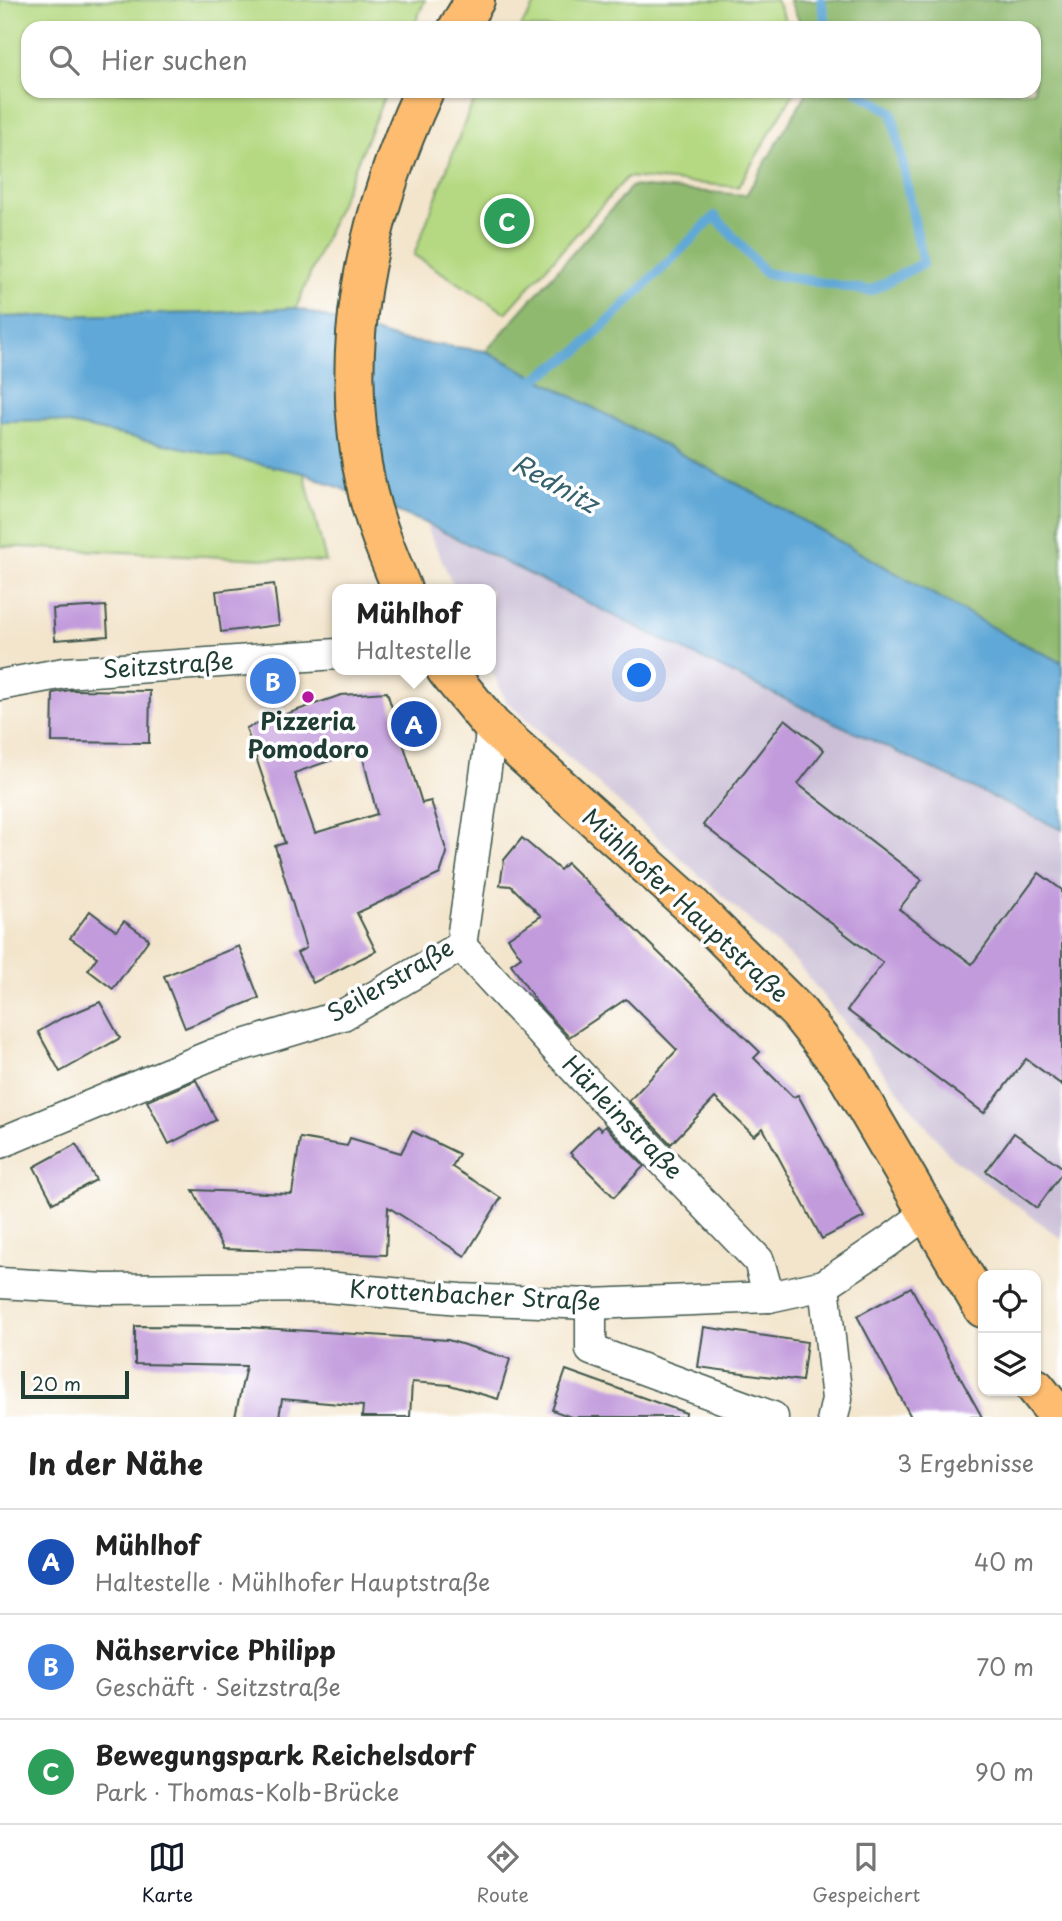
<!DOCTYPE html>
<html lang="de">
<head>
<meta charset="utf-8">
<style>
	body { margin:0; font-family:"Playpen Sans",sans-serif; background:#f6f6f6; color:#222 }
	.controls { position:absolute; right:21px; bottom:21px; display:grid; overflow:hidden; border-radius:14px; box-shadow:0 2px 5px #0004 }
	.controls button { width:63px; height:63px; display:grid; place-items:center; padding:0; border:0; border-bottom:2px solid #e0e0e0; background:#fff; color:#222; font:35px sans-serif }
	.scale { position:absolute; left:21px; bottom:18px; width:108px; box-sizing:border-box; padding-left:7px; border:4px solid #1f3d34; border-top:0; font-size:19px; line-height:24px; white-space:nowrap; color:#1f3d34; -webkit-text-stroke:5px #fff; paint-order:stroke }
	.you { position:absolute; left:640px; top:676px; width:24px; height:24px; margin:-18px; border:5px solid #fff; border-radius:50%; background:#1a73e8; box-shadow:0 0 0 10px #1a73e833 }
	.badge { display:grid; place-items:center; width:46px; height:46px; border-radius:50%; background:#111827; color:#fff; font-size:23px; font-weight:700 }
	.pin { position:absolute; translate:-50% -50%; border:4px solid #fff; box-shadow:0 2px 7px #0006 }
	.popup { position:absolute; left:332px; top:584px; width:164px; height:91px; box-sizing:border-box; display:grid; place-content:center; border-radius:14px; background:#fff; filter:drop-shadow(0 2px 5px #0005); font-size:23px; white-space:nowrap; color:#767676 }
	.popup b { font-size:26px; color:#222 }
	.popup::after { content:''; position:absolute; left:50%; top:100%; margin-left:-14px; border:14px solid transparent; border-top-color:#fff }
	.list { margin:0; padding:0; list-style:none }
	h2 { display:flex; justify-content:space-between; align-items:center; height:91px; margin:0; padding:0 28px; font-size:30px }
	h2 small { font-size:23px; font-weight:400; color:#767676 }
	.list li { display:grid; grid-template-columns:46px 1fr auto; gap:21px; align-items:center; box-sizing:border-box; height:105px; padding:0 28px; border-top:2px solid #e0e0e0 }
	.list b { display:block; font-size:26px; white-space:nowrap }
	.list p { margin:0; font-size:23px; white-space:nowrap; color:#767676 }
	.list em { font-size:23px; font-style:normal; color:#767676 }
	.icon { flex:none; width:38px; height:38px; fill:none; stroke:currentColor; stroke-width:2; stroke-linecap:round; stroke-linejoin:round }
	.map { position:relative; flex:none; width:1062px; height:1417px; overflow:hidden }
	.search { position:absolute; background:#fff; box-shadow:0 2px 5px #0004; left:21px; right:21px; top:21px; height:77px; display:flex; align-items:center; gap:18px; box-sizing:border-box; padding:0 24px; border-radius:21px; color:#767676; font-size:26px }
	.sheet { height:406px; background:#fff }
	nav { display:flex; justify-content:space-around; align-items:center; box-sizing:border-box; height:98px; border-top:2px solid #e0e0e0; background:#fff; font-size:19px; color:#767676 }
	nav a { display:grid; justify-items:center; gap:4px }
	nav .on { color:#111827 }
	.map>svg:first-child { display:block }
</style>
</head>
<body>
<div class="map">
<svg width="1062" height="1417" viewBox="0 0 1062 1417">
	<rect width="100%" height="100%" fill="#fff"/>
	<filter id="ink" filterUnits="userSpaceOnUse"><feTurbulence type="fractalNoise" baseFrequency=".0143" numOctaves="2"/><feDisplacementMap in="SourceGraphic" scale="14" xChannelSelector="R" yChannelSelector="G"/><feConvolveMatrix kernelMatrix="1 2 1 2 8 2 1 2 1" color-interpolation-filters="sRGB"/></filter>
	<filter id="wash" filterUnits="userSpaceOnUse"><feTurbulence type="fractalNoise" baseFrequency=".00686" numOctaves="4" result="noise"/><feDisplacementMap in="SourceGraphic" scale="28" xChannelSelector="R" yChannelSelector="G"/><feGaussianBlur stdDeviation="1.57" result="paint"/><feColorMatrix in="noise" values="0 0 0 0 0 0 0 0 0 0 0 0 0 0 0 0 0 1.4 0 .05"/><feComposite in="paint" operator="in"/></filter>
	<g filter="url(#wash)">
		<rect width="100%" height="100%" fill="#f3e5cc"/>
		<path fill="#cabfd6" d="M425 523 772 693 1062 830V1239L950 1156 797 963 506 701 491 669V589H455Z"/>
		<g fill="#b5d982" stroke="#6a8b5b" stroke-width="2">
			<path d="M0 0H425L413 28H28V91H387L296 308 210 313 0 317Z"/>
			<path d="M538 0H776L789 28H520Z"/>
			<path d="M481 91H795L738 187 627 177 506 313 414 255 469 111Z"/>
			<path d="M50 420 304 473 326 562 0 546V421Z"/>
		</g>
		<path fill="#90b970" stroke="#587b52" stroke-width="2" d="M789 0H1062V662L1013 639 743 487 486 351 632 186 746 195 808 91H1034V28H803Z"/>
		<path fill="#60a8d7" stroke="#407286" stroke-width="2" d="M296 308 400 340 486 351 743 487 1013 639 1062 662V830L772 693 425 523 304 473 50 420 0 421V317L210 313Z"/>
		<g fill="none" stroke-linecap="round" stroke-linejoin="round">
			<g stroke="#60a8d7" stroke-width="10">
				<path d="M821 0 827 28"/>
				<path d="M524 386 578 351 715 216 765 273 870 291 923 263 892 112 857 91"/>
			</g>
		</g>
		<g id="blocks">
			<g fill="#c29bdc" fill-rule="evenodd">
				<path d="M274 584 279 625 221 632 216 591Z"/>
				<path d="M106 606 108 636 55 640 53 609Z"/>
				<path d="M70 690 150 691 149 743 52 742 53 693Z"/>
				<path d="M387 692 422 803 431 801 447 853 440 874 357 913 376 951 313 983 297 953 306 948 275 846 285 843 246 728 341 695ZM361 750 377 814 315 833 294 773Z"/>
				<path d="M785 719 824 750 798 784 922 880 899 909 972 964 1039 873 1062 890V1085L1026 1059 984 1113 847 1010 883 963 703 825Z"/>
				<path d="M522 838 560 870 567 863 760 1052 754 1058 793 1097 798 1095 864 1217 822 1239 763 1128 754 1136 715 1098 671 1144 629 1101 677 1050 626 999 569 1037 537 1003 511 964 521 957 508 938 541 916 511 886 500 885 504 860Z"/>
				<path d="M90 911 116 931 124 921 149 939 113 989 88 970 97 957 70 938Z"/>
				<path d="M239 946 259 998 185 1028 164 976Z"/>
				<path d="M100 1002 120 1038 60 1072 38 1032 62 1018Z"/>
				<path d="M196 1080 216 1120 169 1144 147 1101Z"/>
				<path d="M597 1126 601 1130 605 1126 644 1166 614 1197 570 1153Z"/>
				<path d="M412 1131 459 1154 452 1167 501 1198 465 1256 388 1207 386 1255 223 1249 193 1190 292 1194 300 1138 347 1146 350 1138 401 1153Z"/>
				<path d="M1014 1133 1062 1167V1173L1037 1208 986 1171Z"/>
				<path d="M76 1144 96 1180 53 1203 34 1167Z"/>
				<path d="M911 1287 933 1328 982 1417H911L857 1316Z"/>
				<path d="M135 1326 247 1327 448 1340 510 1359 498 1399 450 1385 412 1382 410 1417H362L363 1406 282 1399 279 1417H235L246 1366 135 1364Z"/>
				<path d="M704 1327 807 1342 802 1381 698 1367Z"/>
				<path d="M566 1370 686 1413 685 1417H571L552 1410Z"/>
			</g>
		</g>
	</g>
	<g filter="url(#ink)">
		<use href="#blocks" fill-opacity="0" stroke="#3f564b" stroke-width="2"/>
		<g fill="none" stroke-linecap="round" stroke-linejoin="round">
			<defs>
				<g id="street">
					<path d="M0 685 64 673 337 654"/>
					<path d="M461 946 584 1079 759 1261 769 1297"/>
					<path d="M461 946 492 726"/>
					<path d="M0 1143 214 1054 343 1015 461 946"/>
					<path d="M0 1283 104 1289 325 1287 460 1299 591 1304 769 1297 824 1285 888 1242 927 1213"/>
					<path d="M824 1285 837 1399 833 1417"/>
					<path d="M591 1304V1350L773 1417"/>
				</g>
				<g id="primary">
					<path d="M458 28 475 0"/>
					<path d="M402 589C389 558 376 527 368 494 335 354 365 219 424 91"/>
					<path d="M446 670 492 726 691 905 798 1012 844 1070 983 1308"/>
					<path d="M1036 1388 1059 1417"/>
				</g>
			</defs>
			<use href="#street" stroke="#3f564b" stroke-width="33"/>
			<use href="#primary" stroke="#3f564b" stroke-width="42"/>
			<use href="#street" stroke="#fff" stroke-width="30"/>
			<use href="#primary" stroke="#fdbc70" stroke-width="38"/>
		</g>
	</g>
	<circle fill="#b5179e" stroke="#fff" stroke-width="2.5" cx="308" cy="697" r="7"/>
	<g text-anchor="middle" stroke-width="7" stroke-linejoin="round" paint-order="stroke">
		<g font-size="24" fill="#1f3d34" stroke="#fff">
			<text transform="translate(168 666) rotate(-4)" y="8">Seitzstraße</text>
			<text transform="translate(685 906) rotate(43)" y="8">Mühlhofer Hauptstraße</text>
			<text transform="translate(391 981) rotate(-30)" y="8">Seilerstraße</text>
			<text transform="translate(622 1118) rotate(46)" y="8">Härleinstraße</text>
			<text transform="translate(475 1296) rotate(3)" y="8">Krottenbacher Straße</text>
		</g>
		<g font-size="24" font-weight="bold" fill="#1f3d34" stroke="#fff">
			<text x="308" y="730">Pizzeria<tspan x="308" dy="28">Pomodoro</tspan></text>
		</g>
		<g font-size="26" font-style="italic" fill="#36626d" stroke="#fff">
			<text transform="translate(555 484) rotate(29)" y="9">Rednitz</text>
		</g>
	</g>
</svg>
<div class="controls">
<button><svg class="icon" aria-label="locate" viewBox="0 0 24 24"><circle cx="12" cy="12" r="6"/><path d="M12 2v4M12 18v4M2 12h4M18 12h4"/></svg></button>
<button><svg class="icon" aria-label="layers" viewBox="0 0 24 24"><path d="M12 4l9 5-9 5-9-5zM3 14l9 5 9-5"/></svg></button>
</div>
<div class="scale">20 m</div>
<div class="you"></div>
<div class="pin badge" style="left:414px;top:724px;background:#1a4fb4">A</div>
<div class="popup"><b>Mühlhof</b>Haltestelle</div>
<div class="pin badge" style="left:273px;top:681px;background:#3f7fe0">B</div>
<div class="pin badge" style="left:507px;top:221px;background:#2e9e5b">C</div>
<div class="search"><svg class="icon" aria-label="search" viewBox="0 0 24 24"><circle cx="10" cy="10" r="6"/><path d="M15 15l6 6"/></svg>Hier suchen</div>
</div>
<section class="sheet">
<h2>In der Nähe<small>3 Ergebnisse</small></h2>
<ul class="list">
<li><span class="badge" style="background:#1a4fb4">A</span><div><b>Mühlhof</b><p>Haltestelle · Mühlhofer Hauptstraße</p></div><em>40 m</em></li>
<li><span class="badge" style="background:#3f7fe0">B</span><div><b>Nähservice Philipp</b><p>Geschäft · Seitzstraße</p></div><em>70 m</em></li>
<li><span class="badge" style="background:#2e9e5b">C</span><div><b>Bewegungspark Reichelsdorf</b><p>Park · Thomas-Kolb-Brücke</p></div><em>90 m</em></li>
</ul>
</section>
<nav>
<a class="on"><svg class="icon" aria-label="map" viewBox="0 0 24 24"><path d="M3 6l6-2 6 2 6-2v14l-6 2-6-2-6 2zM9 4v14M15 6v14"/></svg>Karte</a>
<a><svg class="icon" aria-label="directions" viewBox="0 0 24 24"><path d="M12 3l9 9-9 9-9-9zM9 14v-3h6M13 9l2 2-2 2"/></svg>Route</a>
<a><svg class="icon" aria-label="saved" viewBox="0 0 24 24"><path d="M7 4h10v16l-5-4-5 4z"/></svg>Gespeichert</a>
</nav>
</body>
</html>
